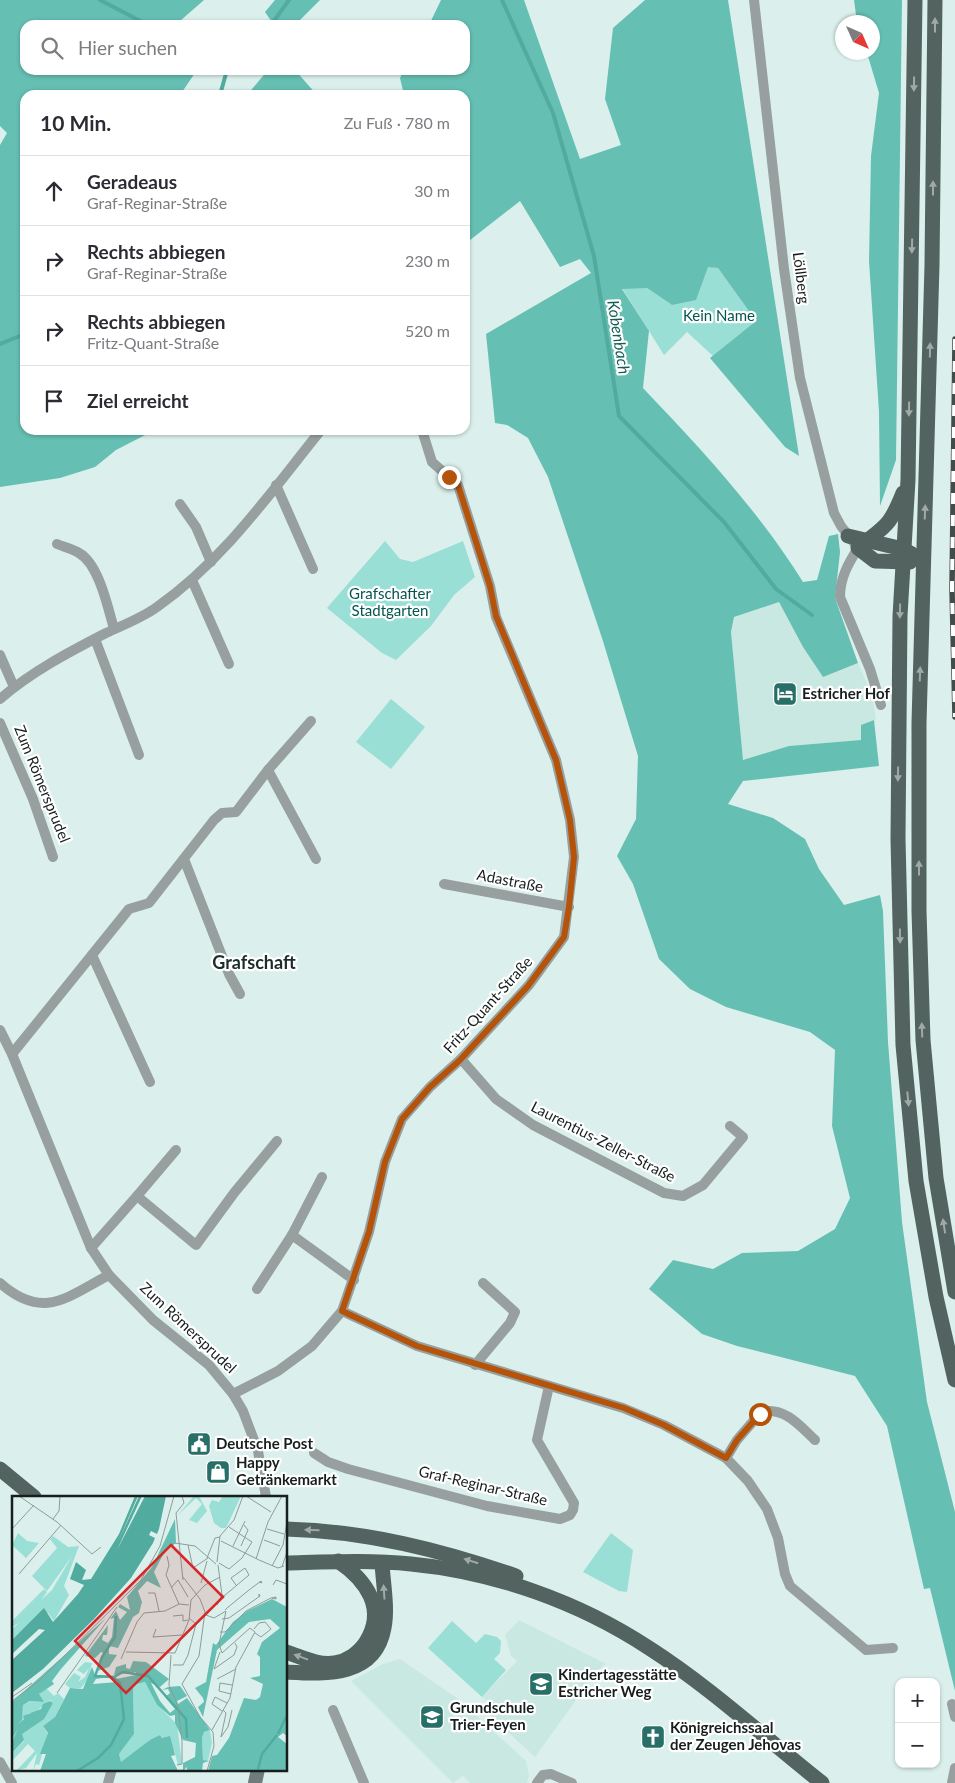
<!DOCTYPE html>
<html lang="de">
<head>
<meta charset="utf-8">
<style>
	body { margin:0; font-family:Lato,sans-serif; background:#f7f7f7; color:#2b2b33 }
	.controls { position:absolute; right:15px; bottom:15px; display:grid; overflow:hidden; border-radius:10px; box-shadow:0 1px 4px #0004 }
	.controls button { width:45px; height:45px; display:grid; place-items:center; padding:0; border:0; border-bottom:1px solid #e1e1e2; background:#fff; color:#2b2b33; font:25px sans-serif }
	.compass { position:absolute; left:835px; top:15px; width:45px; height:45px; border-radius:50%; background:#fff; box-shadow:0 1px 4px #0004; rotate:135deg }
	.stop { position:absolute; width:15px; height:15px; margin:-11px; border:4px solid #b45309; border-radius:50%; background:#fff }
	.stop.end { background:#b45309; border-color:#fff; box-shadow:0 1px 5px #0008 }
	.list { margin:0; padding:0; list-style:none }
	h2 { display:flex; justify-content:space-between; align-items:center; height:65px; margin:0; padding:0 20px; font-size:21px }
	h2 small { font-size:16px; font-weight:400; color:#7c7c81 }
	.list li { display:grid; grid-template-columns:32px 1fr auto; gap:15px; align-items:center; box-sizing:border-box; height:70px; padding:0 20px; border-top:1px solid #e1e1e2 }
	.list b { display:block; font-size:19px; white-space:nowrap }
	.list p { margin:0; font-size:16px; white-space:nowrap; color:#7c7c81 }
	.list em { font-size:16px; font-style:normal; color:#7c7c81 }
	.icon { flex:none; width:28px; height:28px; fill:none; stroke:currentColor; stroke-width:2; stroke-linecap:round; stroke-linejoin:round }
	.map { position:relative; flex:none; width:955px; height:1783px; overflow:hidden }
	.search { position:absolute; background:#fff; box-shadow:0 1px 4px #0004; left:20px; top:20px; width:450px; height:55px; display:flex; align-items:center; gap:12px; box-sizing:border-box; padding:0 18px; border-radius:15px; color:#7c7c81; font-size:19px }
	.panel { position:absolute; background:#fff; box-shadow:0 1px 4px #0004; left:20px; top:90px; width:450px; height:345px; border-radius:15px }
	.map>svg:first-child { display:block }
</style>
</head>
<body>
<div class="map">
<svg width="955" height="1783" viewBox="0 0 955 1783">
	<rect width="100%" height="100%" fill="#dbf0ec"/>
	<g fill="#c9e8e2">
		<path d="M779 602 803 647 823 677 858 663 872 695 876 719 861 725V740L790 746 743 761 731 632 734 617Z"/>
		<path d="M519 1620 606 1664 597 1671 535 1757 486 1712 492 1705 482 1697 517 1661 511 1656 505 1635Z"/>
		<path d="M400 1659 457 1698 526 1761 529 1775 527 1783H470L463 1776 453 1783 351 1681 383 1664Z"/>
	</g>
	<g fill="#99dfd5">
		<path d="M708 266 718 268 756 321 713 356 687 332 664 355 622 288H647L672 305Z"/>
		<path d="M385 541 400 559 413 562 463 541 475 577 454 595 431 626 396 660 382 653 327 608Z"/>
		<path d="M391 699 425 727 391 769 356 742Z"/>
		<path d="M611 1533 633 1550 627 1592 619 1591 583 1572Z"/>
		<path d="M452 1621 476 1643 485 1634 497 1637 501 1641 500 1653 494 1659 506 1670 482 1697 428 1648Z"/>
	</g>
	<g fill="#66bfb3">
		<path d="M0 0H204L180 21 190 25H25V70H197L180 95H25V430H155L116 450 95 467 60 478 0 487V145L7 133 0 126Z"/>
		<path d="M275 0H320L295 25H274L265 12Z"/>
		<path d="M441 0H524L580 159 621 145 605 99 613 28 645 0H728L799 456 785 447 710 358 756 321 718 268 708 267 696 300 672 305 647 288 622 289 649 331 643 388C701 449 758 510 803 582L817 580 829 536 838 534 840 552 835 598 858 663 823 677 803 647 779 602 734 617 731 632 743 760 789 746 861 740V725L874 720 879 766 743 781 728 804 773 818 805 839 819 869 844 905 880 895 883 911 888 1042 902 1222 927 1402 955 1512V1691L930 1588 924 1589 887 1426 855 1376 737 1346 702 1334 649 1289 673 1260 713 1269 742 1253 798 1251 835 1229 850 1198 832 1126 835 1050 810 1032 726 1007 690 989 659 959 633 884 617 856 636 819 638 756 602 638 548 477 528 438 507 425 495 423 486 334 591 273 580 259 560 267 520 201 465 244V95H404L400 78 404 70H465V25H429Z"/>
		<path d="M854 0H902L896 460 880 506 879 412 869 261 871 156 879 93 867 53 872 52V22H857Z"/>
		<path d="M268 70H295L317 95H247Z"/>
	</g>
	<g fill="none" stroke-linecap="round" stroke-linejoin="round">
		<g stroke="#52ab9f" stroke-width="4">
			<path d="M100 0 148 25"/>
			<path d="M502 0 553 113 594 256 619 416 724 522 776 589 812 615"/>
			<path d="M271 25 289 0"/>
			<path d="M220 95 227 70"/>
			<path d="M0 344 25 334"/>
		</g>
		<g stroke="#97a09e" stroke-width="10">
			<path d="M754 0 784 269 800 378 834 513 841 526 858 548C848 564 840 578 840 597L870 669 881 705"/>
			<path d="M276 485 313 569"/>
			<path d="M180 504 196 527 211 562"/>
			<path d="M57 544C64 547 73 549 79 553 99 564 108 608 114 629"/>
			<path d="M192 580 229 664"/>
			<path d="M95 639 139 755"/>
			<path d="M0 655 14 687"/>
			<path d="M0 699C31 672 69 652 106 633 123 625 142 618 157 607 224 560 270 493 321 430"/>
			<path d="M0 723 33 799 53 857"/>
			<path d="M268 770 311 721"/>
			<path d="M184 859 229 974 240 994"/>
			<path d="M444 884 569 907"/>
			<path d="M92 955 150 1082"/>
			<path d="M0 1030 12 1054 91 1248 109 1275 153 1320 209 1365 233 1394 243 1411 258 1451 266 1497"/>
			<path d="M12 1054 129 909 149 903 214 820 222 813 236 812 268 770 316 859"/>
			<path d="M461 1059 496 1099 533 1125 664 1193 683 1196 703 1185 743 1137 730 1126"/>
			<path d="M137 1196 176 1150"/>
			<path d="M292 1235 354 1280"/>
			<path d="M91 1248 137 1196 196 1245 234 1193 277 1141"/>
			<path d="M0 1283C43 1321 67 1297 109 1275"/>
			<path d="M257 1289 292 1235 322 1177"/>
			<path d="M342 1311 417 1346 623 1408 664 1425 726 1458 748 1481 767 1509 778 1538 785 1574 790 1586 866 1650 893 1648"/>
			<path d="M475 1365 510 1323 515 1312 483 1283"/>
			<path d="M233 1394 278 1371 312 1346 342 1311 369 1232 385 1162 402 1119 430 1087 461 1059 529 985 564 937 574 857 570 820 556 760 496 617 490 586 458 485 432 462 422 430"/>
			<path d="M314 1453 328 1462 348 1469 487 1506 560 1519 570 1515 573 1510 574 1503 537 1440 549 1386"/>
			<path d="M726 1458 737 1440 762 1411C787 1409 798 1424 815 1440"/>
			<path d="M952 1704 955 1717"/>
			<path d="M333 1710 364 1783"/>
			<path d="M0 1762 12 1783"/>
			<path d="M108 1783 112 1769"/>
			<path d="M537 1783 543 1775 551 1774 572 1783"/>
			<path d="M952 1783 955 1768"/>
		</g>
		<path stroke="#6f7c7a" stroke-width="14" d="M255 1783 258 1769"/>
		<g stroke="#536360" stroke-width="15">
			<path d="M915 0 908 480 900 616 898 839 903 1045 916 1181 936 1297 955 1380"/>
			<path d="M935 0 932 265 919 723V911L923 1040 936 1178 955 1292"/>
			<path d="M903 493C889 528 886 525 858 548L875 561 910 562"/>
			<path d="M848 536 903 549 912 554"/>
			<path d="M0 1469 34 1497"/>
			<path d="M286 1529C366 1531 441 1550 516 1576"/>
			<path d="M286 1563C328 1562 370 1560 411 1564 495 1572 579 1602 649 1648 710 1687 765 1738 822 1783"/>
			<path d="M286 1652C302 1657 318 1666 335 1663 347 1661 359 1653 366 1642 387 1609 366 1580 338 1561"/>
			<path d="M286 1672C325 1674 375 1678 384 1628 388 1608 383 1583 382 1563"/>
		</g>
		<defs>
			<path id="rail" d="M955 339 952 589 955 717"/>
		</defs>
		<use href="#rail" stroke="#424d4a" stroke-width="5.5"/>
		<use href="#rail" stroke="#fff" stroke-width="4" stroke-dasharray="11" stroke-linecap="butt"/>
	</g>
	<defs><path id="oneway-solid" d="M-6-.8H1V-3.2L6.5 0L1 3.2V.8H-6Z" transform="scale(1.25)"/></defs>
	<g fill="#a0a9a8">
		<use href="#oneway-solid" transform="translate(935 25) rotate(-90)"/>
		<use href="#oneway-solid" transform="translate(914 84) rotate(91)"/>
		<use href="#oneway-solid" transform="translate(933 188) rotate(-90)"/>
		<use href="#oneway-solid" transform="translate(912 246) rotate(91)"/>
		<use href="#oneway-solid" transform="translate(930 350) rotate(-89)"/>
		<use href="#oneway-solid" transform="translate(909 409) rotate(91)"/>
		<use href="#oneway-solid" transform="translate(925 512) rotate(-88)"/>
		<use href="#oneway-solid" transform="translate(900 611) rotate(91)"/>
		<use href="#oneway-solid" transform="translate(920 674) rotate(-88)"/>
		<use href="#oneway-solid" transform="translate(898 774) rotate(91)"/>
		<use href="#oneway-solid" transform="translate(919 868) rotate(-90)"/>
		<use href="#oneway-solid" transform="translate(900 936) rotate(89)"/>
		<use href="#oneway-solid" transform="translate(922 1030) rotate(-92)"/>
		<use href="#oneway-solid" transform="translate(908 1099) rotate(85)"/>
		<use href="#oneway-solid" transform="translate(944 1226) rotate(-99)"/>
		<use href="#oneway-solid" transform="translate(312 1530) rotate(-178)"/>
		<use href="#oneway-solid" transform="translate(471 1561) rotate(-162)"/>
		<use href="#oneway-solid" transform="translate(384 1592) rotate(-94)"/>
		<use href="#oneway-solid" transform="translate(301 1657) rotate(-160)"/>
	</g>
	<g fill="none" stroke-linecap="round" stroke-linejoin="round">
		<path stroke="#b45309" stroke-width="6" d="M449 477 458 485 490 586 496 616 556 760 570 820 574 857 569 907 564 937 528 986 460 1060 430 1087 402 1119 385 1162 369 1232 342 1311 417 1346 624 1408 664 1425 726 1458 737 1440 760 1414"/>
	</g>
	<defs>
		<symbol id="hotel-square" viewBox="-11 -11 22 22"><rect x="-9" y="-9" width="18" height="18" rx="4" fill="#287067" stroke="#fff"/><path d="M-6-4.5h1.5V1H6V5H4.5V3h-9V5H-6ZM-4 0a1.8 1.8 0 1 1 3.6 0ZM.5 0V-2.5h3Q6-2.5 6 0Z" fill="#fff"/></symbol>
		<symbol id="civic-square" viewBox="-11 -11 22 22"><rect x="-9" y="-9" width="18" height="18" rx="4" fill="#287067" stroke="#fff"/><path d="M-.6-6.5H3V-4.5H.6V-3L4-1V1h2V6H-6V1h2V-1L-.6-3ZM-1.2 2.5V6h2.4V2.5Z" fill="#fff"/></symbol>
		<symbol id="shop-square" viewBox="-11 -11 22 22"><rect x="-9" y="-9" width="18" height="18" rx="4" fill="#287067" stroke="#fff"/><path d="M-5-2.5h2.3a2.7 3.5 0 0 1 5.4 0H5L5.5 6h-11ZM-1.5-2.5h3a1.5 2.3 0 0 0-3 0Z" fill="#fff"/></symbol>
		<symbol id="school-square" viewBox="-11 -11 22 22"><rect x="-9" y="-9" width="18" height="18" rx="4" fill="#287067" stroke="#fff"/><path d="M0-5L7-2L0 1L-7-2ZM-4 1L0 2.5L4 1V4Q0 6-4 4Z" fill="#fff"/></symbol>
		<symbol id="church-square" viewBox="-11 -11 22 22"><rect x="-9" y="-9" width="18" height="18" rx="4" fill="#287067" stroke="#fff"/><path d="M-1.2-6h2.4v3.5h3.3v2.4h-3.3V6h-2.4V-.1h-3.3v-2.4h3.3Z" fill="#fff"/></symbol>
	</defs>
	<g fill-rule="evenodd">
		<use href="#hotel-square" x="771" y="680" width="28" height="28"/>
		<use href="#civic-square" x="185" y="1430" width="28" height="28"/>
		<use href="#shop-square" x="204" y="1458" width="28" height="28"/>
		<use href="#school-square" x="527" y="1670" width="28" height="28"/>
		<use href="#school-square" x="418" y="1703" width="28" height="28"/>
		<use href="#church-square" x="639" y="1723" width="28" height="28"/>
	</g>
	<g text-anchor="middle" stroke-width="4.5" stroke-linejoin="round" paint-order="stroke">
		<g font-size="15" fill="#171f1d" stroke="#fff">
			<text transform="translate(801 278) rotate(83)" y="5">Löllberg</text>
			<text transform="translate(42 784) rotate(68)" y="5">Zum Römersprudel</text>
			<text transform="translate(510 881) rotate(11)" y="5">Adastraße</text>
			<text transform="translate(488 1005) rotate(-48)" y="5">Fritz-Quant-Straße</text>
			<text transform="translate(603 1142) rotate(27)" y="5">Laurentius-Zeller-Straße</text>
			<text transform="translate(188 1328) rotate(43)" y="5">Zum Römersprudel</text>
			<text transform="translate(483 1486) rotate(13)" y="5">Graf-Reginar-Straße</text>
		</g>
		<g font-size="15" fill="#03554d" stroke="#fff">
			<text x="719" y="321">Kein Name</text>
			<text x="390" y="599">Grafschafter<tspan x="390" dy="17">Stadtgarten</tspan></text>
		</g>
		<g font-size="15" font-weight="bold" fill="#171f1d" stroke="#fff" text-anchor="start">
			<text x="802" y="699">Estricher Hof</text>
			<text x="216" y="1449">Deutsche Post</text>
			<text x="236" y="1468">Happy<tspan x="236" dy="17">Getränkemarkt</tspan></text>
			<text x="558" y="1680">Kindertagesstätte<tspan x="558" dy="17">Estricher Weg</tspan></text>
			<text x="450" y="1713">Grundschule<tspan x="450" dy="17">Trier-Feyen</tspan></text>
			<text x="670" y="1733">Königreichssaal<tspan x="670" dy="17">der Zeugen Jehovas</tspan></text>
		</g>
		<g font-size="16" font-style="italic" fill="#155f57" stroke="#fff">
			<text transform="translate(619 337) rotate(81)" y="6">Kobenbach</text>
		</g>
		<g font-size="18" font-weight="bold" fill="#1c2e2b" stroke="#fff">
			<text x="254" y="969">Grafschaft</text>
		</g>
	</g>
	<g transform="translate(12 1496)">
		<rect width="275" height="275" fill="#dbf0ec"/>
		<path d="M182 0H187L195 15 185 27 177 24 190 8 184 2 165 20ZM211 0H229L214 32H209L202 27 197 10 200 4 207 6ZM6 37 15 45 27 47 14 62 0 49ZM41 40 56 51 67 50 52 90 57 99 42 125 36 117 27 118 0 144V133L7 127 0 131V125L32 93 35 96 29 104 40 94 60 60 35 95 20 80 45 52 38 43ZM73 166 80 167 76 183 69 192H58L53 188 62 177 69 181 66 186 73 181 77 172 72 178 65 174ZM133 186 145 209 165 228 170 268 166 269 162 254 148 239 109 267 107 258 122 238 121 189ZM34 192 42 200 46 197 52 203 43 221 31 230 36 238 27 269 24 268 21 275 25 257 14 272 4 275 23 255 16 248 0 265V257L12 245 9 238 34 218 41 207 38 204 21 218 17 217 0 235 10 224 11 209 19 205 31 206 26 199ZM198 234 200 247 196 265 191 264 190 242 192 236Z" fill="#99dfd5"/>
		<path d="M163 23 164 47 154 53 142 76 149 92 135 85 126 95 130 106 127 117 121 121 106 152 97 150V158L105 159 97 171 85 175 91 157 89 156 83 162 73 160 96 129 95 139H91L90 144 96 147 100 141 102 122 98 123 104 115 108 124 115 116 106 111 108 108 118 114 115 101 140 71ZM260 103 275 111V240L271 237 266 241 275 248V275H196L200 260 205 259 217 242 232 202 244 204 248 201 251 188 238 182 248 180V161L245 158 250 146 268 132 258 123 237 126 205 154 191 221 186 211 192 206 191 202 183 192 194 186 201 147 204 149 221 126 235 115ZM94 122 49 173 40 185 42 188 27 198 32 206 18 205 11 209 10 224 5 229 12 223 11 220 29 213 31 208 38 205 41 207 32 223 10 238 12 244 0 257V246L6 232 0 244V235L5 230 0 235V206ZM121 165 134 166 157 183 148 191 139 187 148 205 158 217 163 213 153 201 158 197 156 193 150 194 156 191 168 190 175 200 165 205 166 208 175 202 198 234 192 236 190 242 191 264 197 265 191 267 190 275H175V271L171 275V267L183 261 184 247 171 244 163 227V219L158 220 145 209 133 186 121 189 122 238 107 258 109 266 138 244 148 239 150 242 158 240 163 259 159 260 166 275H28L34 258H28L36 237 31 230 43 221 58 192 71 193 80 171 83 179 101 180 84 183 81 188 105 186 104 183 124 179V176L102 179 104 171 114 168V172L118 173Z" fill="#66bfb3"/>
		<path d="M123 0H126L106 46 127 0H130L105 54 133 0H154L147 33 145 38 139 35 137 39 143 42 141 47 119 82 82 123 31 173 0 197V164L33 134 27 133 0 158V144L32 112 41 126 66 98 72 89 58 83 64 66 74 74 70 84 79 83 107 38Z" fill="#52ab9f"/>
		<path fill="none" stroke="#52ab9f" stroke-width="2.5" d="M102 181 111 176 136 180 174 223 175 242M266 238 275 219M246 273 250 258 265 239M65 275 86 262 99 249 112 223 108 187 101 181 83 180 90 161 103 141 104 120"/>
		<path fill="none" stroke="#8d9c99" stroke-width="1" d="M7 0 45 26 80 58 89 51M170 0 172 7 164 17 171 84M234 0 259 16M41 23 47 15 48 0M0 33 22 9M255 33 272 38M252 44 268 50M209 45 247 64 266 72 272 70M176 49 181 72 196 62M221 50 233 25M229 50 236 34 232 29M155 53 163 47 183 50 204 68M155 60 157 69 154 79 167 108M195 62 203 42 208 41M244 63 256 26 270 0M205 66 208 40 222 24 231 0M207 67 217 73 230 62 240 46 217 31M260 70 271 49 275 26M270 71 275 56M7 78 49 29M171 81 188 103 193 116 187 160 170 188 188 221 201 236 202 250 195 275M189 87 195 65M261 89 264 84 275 88M159 92 166 84 176 101M136 97H143L147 115M210 99 212 100 237 79 233 72 219 82 224 89M205 109 210 99 206 69M213 114 215 112 237 94 249 85 250 87 247 86M194 119 202 122 214 115 207 148 210 157 238 132 243 136 224 171 218 202 200 234M161 120 171 119V125L176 124M210 123 217 122 248 100 247 98V101M144 133 141 141 170 139M242 133 247 127 253 126 259 133 249 141 243 137M208 136H213L234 115 255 104 259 102 264 101V103L260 102M114 156 163 157 177 124 179 104 193 89 208 81M208 156 202 173 222 159 225 151 223 147M159 159 157 189 166 210 170 245V268L165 269M109 163 125 126 132 117 153 115 167 108 177 109M161 169H171L176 159 184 128 177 122M205 183 224 173M45 197 105 111M219 198 207 195 208 187 220 189M0 201 20 187M0 205 28 184 129 84 148 50 162 0M211 214 214 217 209 241 216 231 220 214M210 215 200 208 203 201 215 207"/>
		<path fill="#d62828" fill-opacity="0.15" stroke="#d62828" stroke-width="2.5" d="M159 49 211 101 114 197 63 145Z"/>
		<rect width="275" height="275" fill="none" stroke="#171f1d" stroke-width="2.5"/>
	</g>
</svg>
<div class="controls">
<button>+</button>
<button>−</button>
</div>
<svg class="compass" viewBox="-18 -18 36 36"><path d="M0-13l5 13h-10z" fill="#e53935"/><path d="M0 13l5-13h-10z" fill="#7c7c81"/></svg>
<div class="stop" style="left:760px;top:1414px"></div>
<div class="stop end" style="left:449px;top:477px"></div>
<div class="search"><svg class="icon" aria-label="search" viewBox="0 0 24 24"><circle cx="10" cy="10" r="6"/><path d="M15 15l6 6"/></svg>Hier suchen</div>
<section class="panel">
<h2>10 Min.<small>Zu Fuß · 780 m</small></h2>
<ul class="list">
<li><svg class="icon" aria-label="ahead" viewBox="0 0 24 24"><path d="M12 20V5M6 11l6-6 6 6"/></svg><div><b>Geradeaus</b><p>Graf-Reginar-Straße</p></div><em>30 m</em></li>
<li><svg class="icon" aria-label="right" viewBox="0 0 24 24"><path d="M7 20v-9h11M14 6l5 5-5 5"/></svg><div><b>Rechts abbiegen</b><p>Graf-Reginar-Straße</p></div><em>230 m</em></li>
<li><svg class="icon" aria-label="right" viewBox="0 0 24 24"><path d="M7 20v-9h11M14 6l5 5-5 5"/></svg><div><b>Rechts abbiegen</b><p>Fritz-Quant-Straße</p></div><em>520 m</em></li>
<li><svg class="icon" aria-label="arrive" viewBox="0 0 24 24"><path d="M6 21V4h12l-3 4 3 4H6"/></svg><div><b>Ziel erreicht</b></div></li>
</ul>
</section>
</div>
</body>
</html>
